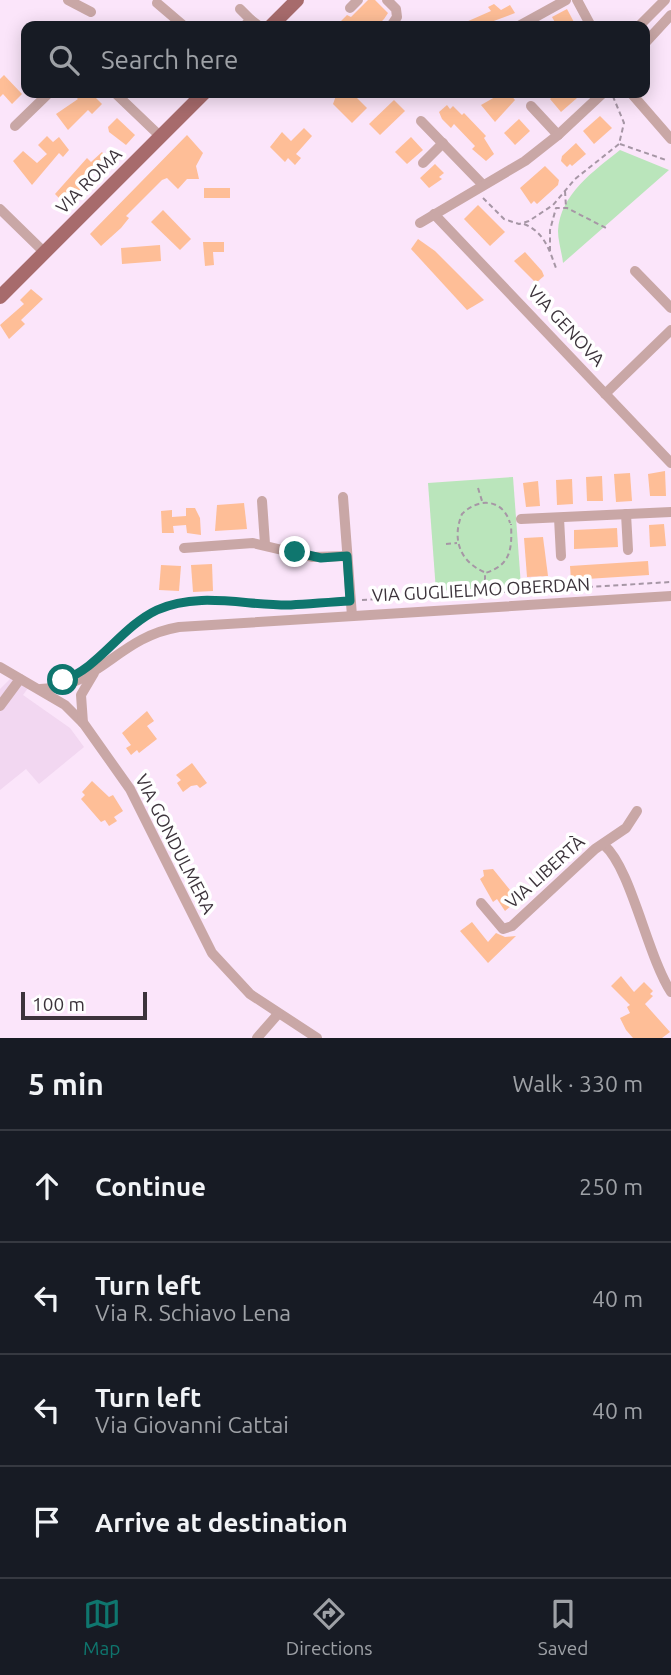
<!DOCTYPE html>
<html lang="en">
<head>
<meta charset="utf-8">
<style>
	body { margin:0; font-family:Ubuntu,sans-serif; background:#20242c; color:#f1f3f6 }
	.scale { position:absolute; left:21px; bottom:18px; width:126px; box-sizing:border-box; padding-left:7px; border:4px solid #3c333b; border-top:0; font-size:19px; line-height:24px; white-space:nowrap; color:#3c333b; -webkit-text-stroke:5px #fff; paint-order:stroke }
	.stop { position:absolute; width:21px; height:21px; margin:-16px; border:5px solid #0f766e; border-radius:50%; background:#fff }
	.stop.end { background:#0f766e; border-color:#fff; box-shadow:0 2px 7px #0008 }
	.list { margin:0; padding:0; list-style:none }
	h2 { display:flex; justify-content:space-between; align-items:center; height:91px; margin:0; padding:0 28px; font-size:30px }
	h2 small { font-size:23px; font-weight:400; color:#9ea1a6 }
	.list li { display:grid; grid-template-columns:46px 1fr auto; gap:21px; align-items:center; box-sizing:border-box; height:112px; padding:0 28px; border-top:2px solid #363941 }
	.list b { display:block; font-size:26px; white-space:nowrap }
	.list p { margin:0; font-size:23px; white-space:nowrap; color:#9ea1a6 }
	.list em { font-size:23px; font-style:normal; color:#9ea1a6 }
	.icon { flex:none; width:38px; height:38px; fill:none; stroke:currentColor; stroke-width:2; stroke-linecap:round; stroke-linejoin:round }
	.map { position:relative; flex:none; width:671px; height:1038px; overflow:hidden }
	.search { position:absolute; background:#171b24; box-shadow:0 4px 18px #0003; left:21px; right:21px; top:21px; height:77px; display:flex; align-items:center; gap:18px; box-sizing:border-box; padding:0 24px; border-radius:14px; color:#9ea1a6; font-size:26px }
	.sheet { height:539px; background:#171b24 }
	nav { display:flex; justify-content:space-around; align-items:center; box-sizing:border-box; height:98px; border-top:2px solid #363941; background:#171b24; font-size:19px; color:#9ea1a6 }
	nav a { display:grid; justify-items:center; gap:4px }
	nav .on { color:#0f766e }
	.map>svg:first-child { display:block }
</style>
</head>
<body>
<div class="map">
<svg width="671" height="1038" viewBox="0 0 671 1038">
	<rect width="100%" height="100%" fill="#fbe5fa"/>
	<path fill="#f2d7f1" d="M11 678 28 688 23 695 70 728 84 747 39 784 26 769 0 790V689Z"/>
	<g fill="#bae5bb">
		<path d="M620 150 669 170 563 263C562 253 558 241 558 231 560 194 594 171 620 150Z"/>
		<path d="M513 477 521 586 436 591 428 483Z"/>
	</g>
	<g fill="#febe97">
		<path d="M368 0H375L388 13 384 19 377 26H346L341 21 347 15 351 17Z"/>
		<path d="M494 4 501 10 510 5 515 13 483 25 481 23 475 26H457L491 11 488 7Z"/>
		<path d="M567 9 576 26H557L552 17Z"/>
		<path d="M4 75 22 94 12 104 3 94 0 97V79Z"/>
		<path d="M72 93H97L94 96 102 104 92 114 88 110 68 130 56 114 78 99Z"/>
		<path d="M337 93H352L367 108 352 123 333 104Z"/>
		<path d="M502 93H509L515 100 495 122 481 105Z"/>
		<path d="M556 93H572L577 98 561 112 550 99Z"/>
		<path d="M394 100 405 111 380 135 369 124Z"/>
		<path d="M447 105 450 109 453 106 462 115 464 113 486 136 484 138 494 154 486 161 472 149 475 146 454 124 451 128 442 119 439 112Z"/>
		<path d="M600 116 612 128 594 144 583 131Z"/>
		<path d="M117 118 135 135 126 145 109 132 108 127Z"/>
		<path d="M519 119 530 131 515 145 504 133Z"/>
		<path d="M304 128 312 136 296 154 301 158 295 165 288 158 285 162 270 147 282 132 291 141Z"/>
		<path d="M187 135 203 153 196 166 199 179H187L178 189 167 178 162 180 126 216 129 218 121 228 101 246 90 234Z"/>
		<path d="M47 136 53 142 59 137 69 150 63 157 59 153 32 185 13 161 23 151 37 163 47 154 38 145Z"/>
		<path d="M411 137 423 150 407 164 395 152Z"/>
		<path d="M576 143 586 154 572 166 570 164 567 167 561 161 562 156Z"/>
		<path d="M102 152 107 158 80 182 84 186 65 204 55 194 87 158 91 162Z"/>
		<path d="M435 164 444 173 439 177 442 179 429 188 420 178Z"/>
		<path d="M545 166 559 180 558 185 537 204 534 201 531 204 520 188Z"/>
		<rect x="204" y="188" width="26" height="10"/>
		<path d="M478 205 505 232 490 246 464 219Z"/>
		<path d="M163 210 191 239 180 250 151 222Z"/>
		<path d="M418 239 435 251 484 300 467 310 411 249Z"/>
		<path d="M203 242H224V252H213L214 265 205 266Z"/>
		<path d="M160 245 161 261 122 264 121 248Z"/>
		<path d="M525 252 542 271 544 276 536 283 514 261Z"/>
		<path d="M31 289 43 299 21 320 25 324 9 339 0 325 24 304 20 300Z"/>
		<path d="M665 471 666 496H650L648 474Z"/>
		<path d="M630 473 632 501 616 502 614 474Z"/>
		<path d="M602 476 603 501H587L586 477Z"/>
		<path d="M572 479 573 504 557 505 556 480Z"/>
		<path d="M538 481 540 506 526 507 523 483Z"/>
		<path d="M244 503 247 529 215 531 217 505Z"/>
		<path d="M186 508H195L200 518 201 535 187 533 186 525 173 526 174 533H162L161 511 172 510V517L186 516Z"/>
		<path d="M664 524 666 546 650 547 649 525Z"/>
		<path d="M617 528 618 547 574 549V530Z"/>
		<path d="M543 537 548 576 527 577 524 538Z"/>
		<path d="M648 561 649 575 571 580 570 566Z"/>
		<path d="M212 564 213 591 193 592 191 565Z"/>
		<path d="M161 565 181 566 179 591 159 590Z"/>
		<path d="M147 711 154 721 147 726 157 739 139 753 137 750 131 755 126 748 131 745 122 733Z"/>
		<path d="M192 763 207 783 200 788 197 785 191 786 183 792 177 783 181 780 176 775Z"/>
		<path d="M92 781 109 797 113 795 123 811 114 817 117 821 109 826 105 820 101 822 81 799 85 795 82 792Z"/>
		<path d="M493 869 518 900 505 911 497 899 493 902 480 879 484 876 483 870Z"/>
		<path d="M472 922 488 942 496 933 505 937 516 936 488 963 460 931Z"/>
		<path d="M621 976 634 992 644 982 653 991 650 994 653 996 645 1004 670 1032 662 1038H633L626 1030 620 1018 630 1013 627 1007 630 1005 611 986Z"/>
	</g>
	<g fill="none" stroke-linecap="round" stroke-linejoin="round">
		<g stroke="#a696a5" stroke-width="2" stroke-dasharray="5 3.5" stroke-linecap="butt">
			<path d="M620 144 666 160"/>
			<path d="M565 191 566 207"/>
			<path d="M483 198 504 219 519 224 529 221 553 205 575 179 619 144 624 123 612 94"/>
			<path d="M524 224C544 232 549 249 556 268"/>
			<path d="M550 251V230L556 208H567L608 229"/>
			<path d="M478 488 482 501"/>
			<path d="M446 544 457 543"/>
			<path d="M484 572C459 561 452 538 462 514 479 497 503 499 510 523"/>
			<path d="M486 593 671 582"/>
			<path d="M362 600 485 593V573C512 565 512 547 511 524"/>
			<path d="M96 657 132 625 169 606 199 600 291 605 342 601"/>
		</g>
		<g stroke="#c9a7a6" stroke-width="10">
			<path d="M68 0 91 12"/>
			<path d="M387 0 396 9 397 17 391 26"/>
			<path d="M577 0 591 26"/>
			<path d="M157 3 184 26"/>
			<path d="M350 8 358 0"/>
			<path d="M240 9 251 20"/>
			<path d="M244 26 251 20 259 26"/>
			<path d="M519 26 566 0"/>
			<path d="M639 26 665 0"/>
			<path d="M645 43 671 15"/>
			<path d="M115 93 161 137"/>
			<path d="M631 93 671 139"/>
			<path d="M531 106 558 135"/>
			<path d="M421 121 483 185"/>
			<path d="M15 126 49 93"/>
			<path d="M423 163 443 143"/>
			<path d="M0 209 44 252"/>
			<path d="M434 214 671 463"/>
			<path d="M420 223 525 161 558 135 603 93"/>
			<path d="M635 271 671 308"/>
			<path d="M605 394 671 330"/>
			<path d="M343 497 352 616"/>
			<path d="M262 501 265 544"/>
			<path d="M626 514 628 550"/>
			<path d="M559 518 561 556"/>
			<path d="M521 519 671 512"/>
			<path d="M184 548 253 543 312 557 347 556"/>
			<path d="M0 667 65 705 84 724 130 789 212 953 250 994 317 1038"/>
			<path d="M40 689C98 688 118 637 179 627L671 596"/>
			<path d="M0 706 20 679"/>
			<path d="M83 723 81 695 94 673"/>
			<path d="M604 845C631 868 647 955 671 992"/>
			<path d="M481 903 503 929 512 926 595 849 626 828 637 811"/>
			<path d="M257 1038 278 1014"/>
		</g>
		<g stroke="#a76b6c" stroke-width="14">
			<path d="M271 26 297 0"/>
			<path d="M0 297 204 93"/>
		</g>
	</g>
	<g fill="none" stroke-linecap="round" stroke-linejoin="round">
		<path stroke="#0f766e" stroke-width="9" d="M63 680C98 669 121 627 157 610 199 591 247 606 291 605 310 604 330 602 350 601L347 556 321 558 295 552"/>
	</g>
	<g text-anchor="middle" stroke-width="7" stroke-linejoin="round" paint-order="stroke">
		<g font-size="18" fill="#3c333b" stroke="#fff">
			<text transform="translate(89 181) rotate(-45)" y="6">VIA ROMA</text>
			<text transform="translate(566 326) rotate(47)" y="6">VIA GENOVA</text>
			<text transform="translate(481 590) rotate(-3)" y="6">VIA GUGLIELMO OBERDAN</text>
			<text transform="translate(175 844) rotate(63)" y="6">VIA GONDULMERA</text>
			<text transform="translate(545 872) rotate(-42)" y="6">VIA LIBERTÀ</text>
		</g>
	</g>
</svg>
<div class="scale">100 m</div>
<div class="stop" style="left:63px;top:680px"></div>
<div class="stop end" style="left:295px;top:552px"></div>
<div class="search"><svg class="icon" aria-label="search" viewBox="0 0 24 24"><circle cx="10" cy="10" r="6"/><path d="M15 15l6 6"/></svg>Search here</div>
</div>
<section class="sheet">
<h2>5 min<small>Walk · 330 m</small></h2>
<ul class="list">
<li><svg class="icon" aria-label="ahead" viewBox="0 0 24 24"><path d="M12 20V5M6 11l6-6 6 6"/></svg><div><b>Continue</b></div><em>250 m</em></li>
<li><svg class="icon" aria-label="left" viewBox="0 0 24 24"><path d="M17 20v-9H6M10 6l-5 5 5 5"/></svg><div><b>Turn left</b><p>Via R. Schiavo Lena</p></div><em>40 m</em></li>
<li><svg class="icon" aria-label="left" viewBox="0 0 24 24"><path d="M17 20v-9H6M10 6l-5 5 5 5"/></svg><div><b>Turn left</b><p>Via Giovanni Cattai</p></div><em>40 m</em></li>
<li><svg class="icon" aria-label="arrive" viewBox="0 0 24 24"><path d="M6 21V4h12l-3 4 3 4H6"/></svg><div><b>Arrive at destination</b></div></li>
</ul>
</section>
<nav>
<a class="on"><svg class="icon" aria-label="map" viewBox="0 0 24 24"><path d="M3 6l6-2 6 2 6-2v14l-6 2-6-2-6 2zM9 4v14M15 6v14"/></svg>Map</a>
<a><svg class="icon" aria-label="directions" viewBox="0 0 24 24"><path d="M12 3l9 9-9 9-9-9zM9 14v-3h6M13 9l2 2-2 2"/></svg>Directions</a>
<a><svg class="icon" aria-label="saved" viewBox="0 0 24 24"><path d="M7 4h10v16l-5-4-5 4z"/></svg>Saved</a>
</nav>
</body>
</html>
